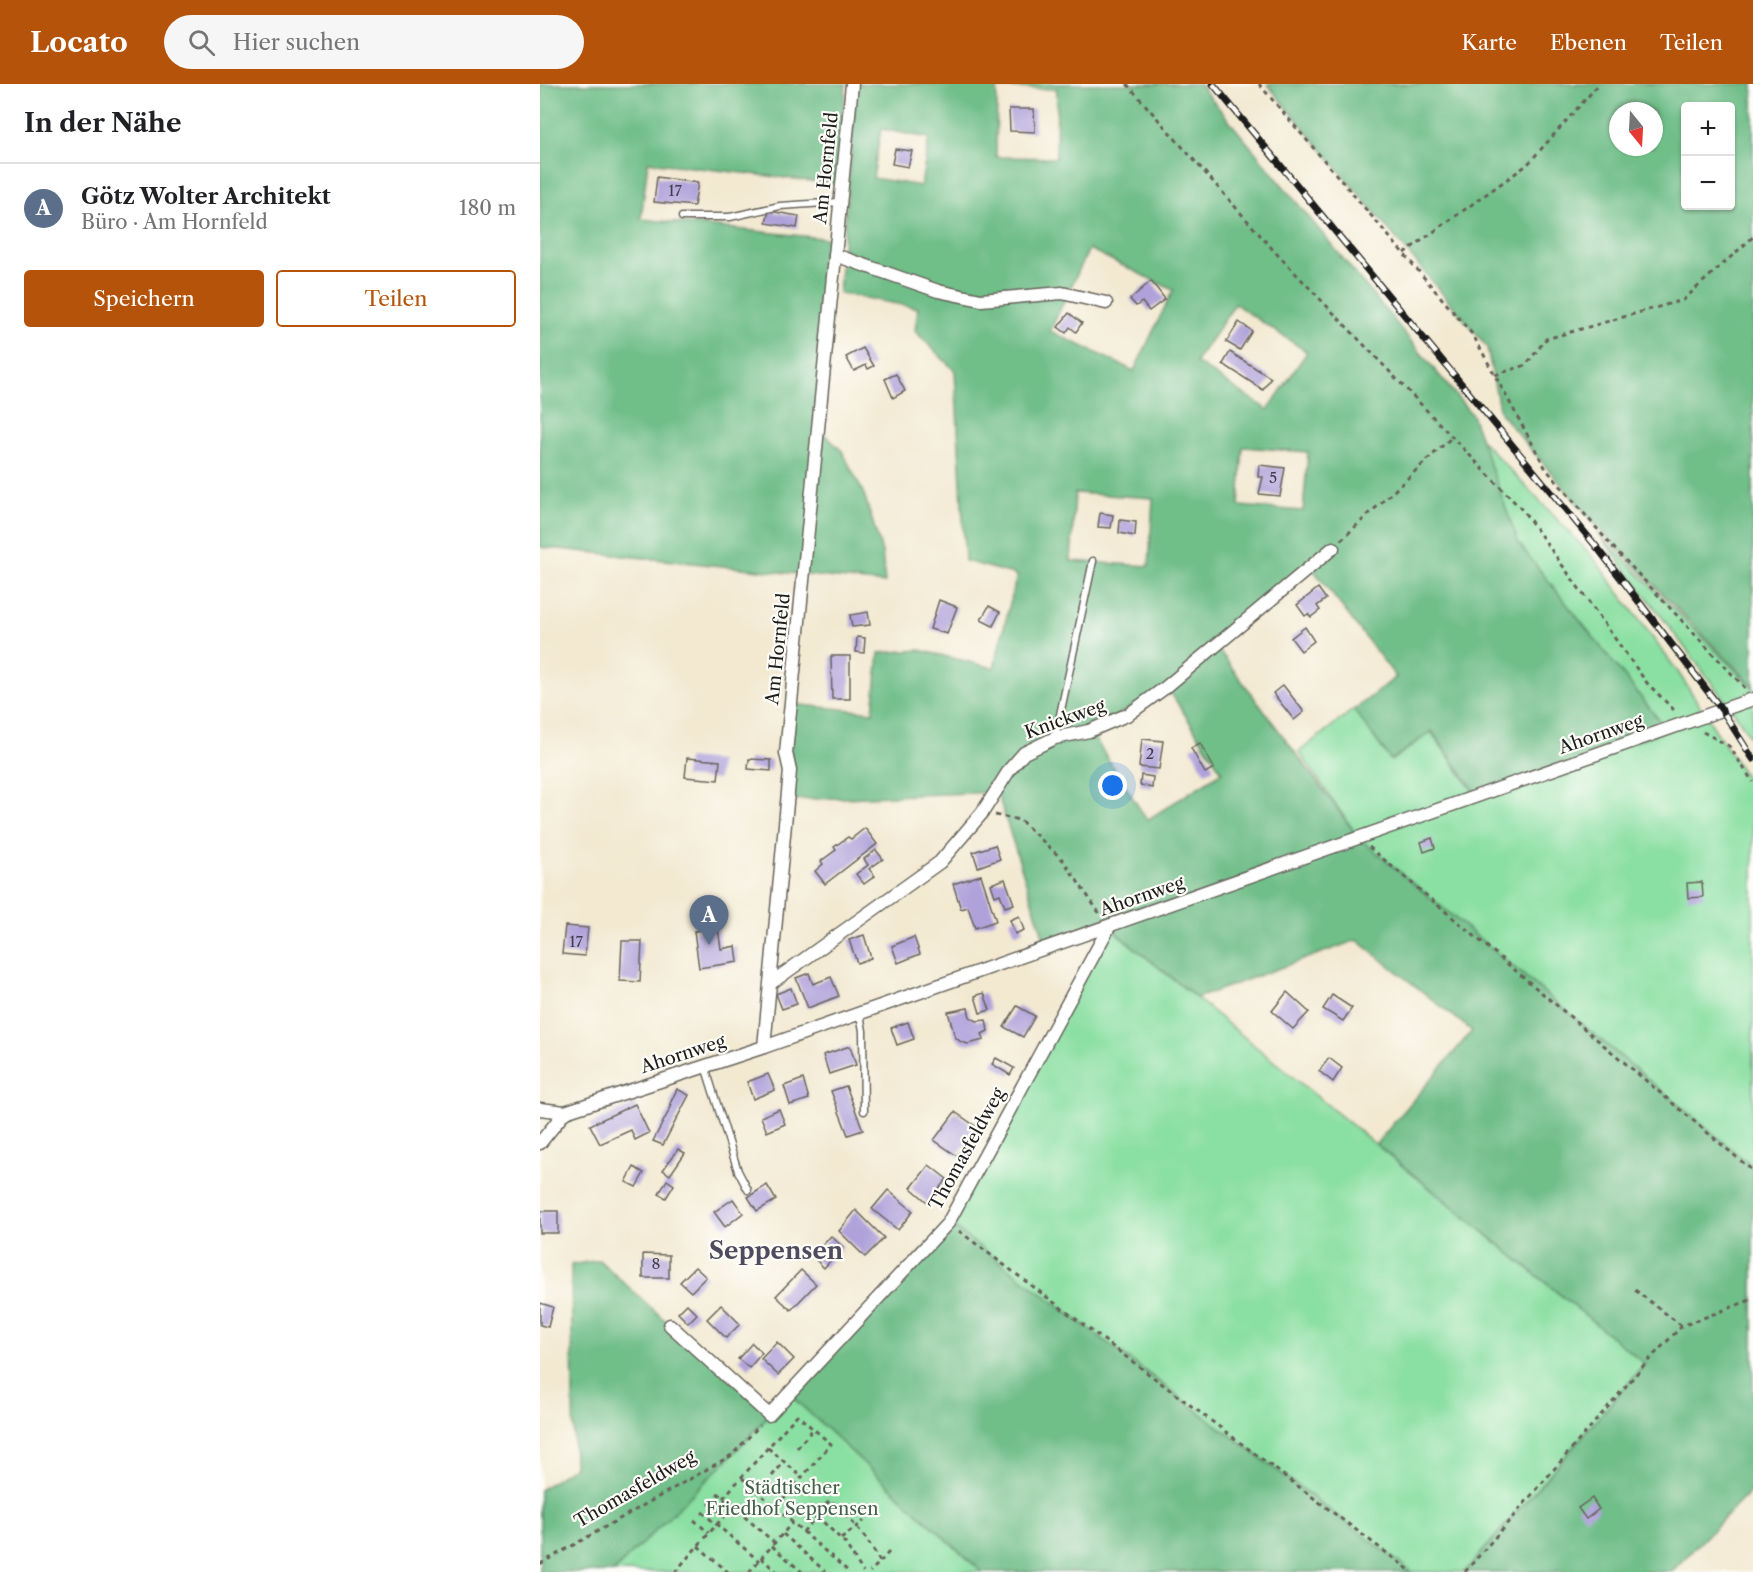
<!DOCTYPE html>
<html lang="de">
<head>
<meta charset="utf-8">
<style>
	body { margin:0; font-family:"Libre Caslon Text",serif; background:#f6f6f6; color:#202124 }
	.controls { position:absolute; right:18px; top:18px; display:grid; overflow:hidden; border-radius:6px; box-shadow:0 2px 4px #0004 }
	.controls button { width:54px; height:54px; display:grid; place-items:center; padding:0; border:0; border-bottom:2px solid #e0e0e0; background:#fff; color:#202124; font:30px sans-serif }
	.compass { position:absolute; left:1069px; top:18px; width:54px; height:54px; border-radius:50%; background:#fff; box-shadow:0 2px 4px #0004; rotate:162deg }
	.you { position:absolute; left:573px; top:702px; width:21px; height:21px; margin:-15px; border:4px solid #fff; border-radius:50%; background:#1a73e8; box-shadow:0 0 0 9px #1a73e833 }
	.badge { display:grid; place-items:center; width:39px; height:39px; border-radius:50%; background:#b45309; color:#fff; font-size:20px; font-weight:700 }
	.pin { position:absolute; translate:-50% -50px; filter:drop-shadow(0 2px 3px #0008) }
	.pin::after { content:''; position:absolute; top:32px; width:21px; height:18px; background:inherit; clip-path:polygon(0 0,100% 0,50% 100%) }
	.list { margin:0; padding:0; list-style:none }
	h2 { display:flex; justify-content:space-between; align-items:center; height:78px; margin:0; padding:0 24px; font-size:26px }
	h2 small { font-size:20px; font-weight:400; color:#757577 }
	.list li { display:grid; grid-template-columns:39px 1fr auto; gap:18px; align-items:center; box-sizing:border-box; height:90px; padding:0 24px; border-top:2px solid #e0e0e0 }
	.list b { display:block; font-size:22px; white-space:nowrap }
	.list p { margin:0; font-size:20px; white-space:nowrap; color:#757577 }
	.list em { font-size:20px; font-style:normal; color:#757577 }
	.actions { display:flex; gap:12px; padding:18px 24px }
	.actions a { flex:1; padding:14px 0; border:2px solid #b45309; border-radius:6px; text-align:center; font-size:21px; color:#b45309 }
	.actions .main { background:#b45309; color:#fff }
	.icon { flex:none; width:33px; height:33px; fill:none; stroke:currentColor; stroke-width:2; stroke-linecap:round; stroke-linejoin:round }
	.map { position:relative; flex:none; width:1213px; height:1488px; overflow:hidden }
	header { display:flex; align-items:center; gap:36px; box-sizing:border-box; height:84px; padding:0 30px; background:#b45309; color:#fff }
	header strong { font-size:28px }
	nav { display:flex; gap:33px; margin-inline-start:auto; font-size:21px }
	.search { width:420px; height:54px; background:#f6f6f6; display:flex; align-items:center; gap:15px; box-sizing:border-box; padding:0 21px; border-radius:33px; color:#757577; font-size:22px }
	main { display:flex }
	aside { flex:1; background:#fff }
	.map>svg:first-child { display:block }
</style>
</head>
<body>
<header>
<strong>Locato</strong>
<div class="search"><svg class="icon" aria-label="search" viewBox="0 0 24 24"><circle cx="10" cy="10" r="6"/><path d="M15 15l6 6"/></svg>Hier suchen</div>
<nav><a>Karte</a><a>Ebenen</a><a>Teilen</a></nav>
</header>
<main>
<aside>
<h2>In der Nähe<small></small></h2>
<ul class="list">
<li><span class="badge" style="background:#5c6f8a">A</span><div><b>Götz Wolter Architekt</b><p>Büro · Am Hornfeld</p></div><em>180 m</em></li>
</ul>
<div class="actions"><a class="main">Speichern</a><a>Teilen</a></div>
</aside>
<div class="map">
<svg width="1213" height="1488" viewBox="0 0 1213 1488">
	<rect width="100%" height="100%" fill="#fdfcf7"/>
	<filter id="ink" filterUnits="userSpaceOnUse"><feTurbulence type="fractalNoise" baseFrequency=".0167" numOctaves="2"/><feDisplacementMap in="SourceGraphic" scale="12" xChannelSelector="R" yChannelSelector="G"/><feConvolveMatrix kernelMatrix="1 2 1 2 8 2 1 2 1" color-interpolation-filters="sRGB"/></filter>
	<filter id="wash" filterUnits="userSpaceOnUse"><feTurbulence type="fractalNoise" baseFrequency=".008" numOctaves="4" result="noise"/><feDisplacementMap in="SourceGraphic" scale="24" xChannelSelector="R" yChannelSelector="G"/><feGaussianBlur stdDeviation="1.35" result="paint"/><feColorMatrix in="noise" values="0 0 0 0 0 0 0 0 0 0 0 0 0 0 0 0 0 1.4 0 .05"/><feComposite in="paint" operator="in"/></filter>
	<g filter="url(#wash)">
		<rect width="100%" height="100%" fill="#f3e9d1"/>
		<g fill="#8adfa2" stroke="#537e5f" stroke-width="1.5">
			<path d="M933 347 1052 472 1138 588 1213 704V1083L819 754 759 668 814 625 851 677 891 648 937 713 1126 646 979 460Z"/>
			<path d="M1058 449 1213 604V658L1196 631Z"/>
			<path d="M569 843 1105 1280 925 1488H872L408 1139Z"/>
			<path d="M249 1310 442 1488H73L192 1371Z"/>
		</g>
		<g fill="#6fbe88" stroke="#466d52" stroke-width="1.5" fill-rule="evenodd">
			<path d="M0 0H306L296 100 108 78 101 135 291 155 278 344 302 367 324 410 342 468 345 499 0 463Z"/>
			<path d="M317 0H659L932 331 979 460 1127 646 938 712 892 647 851 676 814 626 856 593 772 484 675 561 819 754 1213 1083V1405L1131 1488H925L1105 1280 836 1060 932 947 817 856 657 914 569 843 507 864 457 708 248 716 251 620 333 628 339 569 379 566 454 584 477 491 425 477 415 287 375 247 378 224 299 209ZM457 4 517 5 516 74 456 73ZM341 45 389 54 381 102 333 94ZM549 165 633 206 594 287 510 247ZM695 220 767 268 728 326 656 278ZM703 363 768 368 763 427 699 422ZM535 409 613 414 609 482 531 477ZM627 603 682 688 607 736 550 647Z"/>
			<path d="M727 0H1213V602L1061 447 960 329 947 263ZM1146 22H1190V122H1146ZM1078 27H1114V63H1078Z"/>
			<path d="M408 1139 872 1488H442L249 1310Z"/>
			<path d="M59 1176 229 1331 192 1371 73 1488H0V1406L34 1383 31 1181Z"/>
		</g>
		<g id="blocks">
			<g fill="#afa1da">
				<path d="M469 25H494L495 48 470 47Z"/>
				<path d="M355 65 372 67 368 83 352 80Z"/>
				<path d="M117 93 158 99 154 122 114 118Z"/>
				<path d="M229 127 259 132 257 144 226 139Z"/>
				<path d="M611 197 625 215 609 227 602 218 596 222 590 215Z"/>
				<path d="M529 229 542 239 536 248 530 243 526 249 518 243Z"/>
				<path d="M699 238 712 247 700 266 686 258Z"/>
				<path d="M323 264 334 282 328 285 326 281 314 287 306 273Z"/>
				<path d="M690 268 731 294 723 306 683 280Z"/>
				<path d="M356 290 365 307 353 314 345 295Z"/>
				<path d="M719 381 745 384 740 412 719 410 723 393H718Z"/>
				<path d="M560 429 573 431 571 444 558 443Z"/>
				<path d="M580 436 596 438 595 452 579 449Z"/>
				<path d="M778 504 786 515 777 522 780 526 771 533 768 530 765 532 757 521Z"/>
				<path d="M399 516 417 523 407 550 390 545Z"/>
				<path d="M449 522 460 528 453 542 441 536Z"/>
				<path d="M328 528 330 541 312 543 310 531Z"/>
				<path d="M765 543 774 557 761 567 751 554Z"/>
				<path d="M317 553 325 554 324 569 316 568Z"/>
				<path d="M291 572H310V615H292Z"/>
				<path d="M743 601 764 628 754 636 733 609Z"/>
				<path d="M602 655 623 657 619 685 599 683Z"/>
				<path d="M660 659 674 684 665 689 651 664Z"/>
				<path d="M147 674 180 677 178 696 145 693Z"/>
				<path d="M209 675 231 676V687L208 685Z"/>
				<path d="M601 691 613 693 612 704 600 701Z"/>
				<path d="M325 744 337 760 285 800 275 787 283 780 281 777 296 766 294 763 308 753 311 755Z"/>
				<path d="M892 754 895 764 884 768 881 758Z"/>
				<path d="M455 761 460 775 438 783 433 768Z"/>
				<path d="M336 766 343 775 329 785 335 792 324 800 316 790 328 781 324 775Z"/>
				<path d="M441 791 456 837 435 844 428 823 421 825 413 800Z"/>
				<path d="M465 795 474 820 465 823 460 810 455 812 451 800Z"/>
				<path d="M1162 798 1163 813 1148 814 1147 799Z"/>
				<path d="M479 832 484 846 475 850 470 836Z"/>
				<path d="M25 842 48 844 45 872 22 870Z"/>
				<path d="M178 844 181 865 196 862 198 878 159 884 154 847Z"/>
				<path d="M324 851 331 874 317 879 309 856Z"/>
				<path d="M374 853 380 870 358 879 352 862Z"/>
				<path d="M82 857H102L100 898 80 897Z"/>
				<path d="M269 889 273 900 291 893 299 912 268 924 256 894Z"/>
				<path d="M251 904 257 920 242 925 236 910Z"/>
				<path d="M747 908 769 928 753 945 732 927Z"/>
				<path d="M444 909 450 926 440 929 435 912Z"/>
				<path d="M792 911 812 924 803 937 783 925Z"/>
				<path d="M477 922 495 932 483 953 464 943Z"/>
				<path d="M428 924 430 933 437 937 446 936 448 947 442 950 444 956 428 960 421 958 415 953 408 928Z"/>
				<path d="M368 938 374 955 357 961 351 944Z"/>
				<path d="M310 962 316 981 289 990 283 971Z"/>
				<path d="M456 974 474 984 470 991 452 980Z"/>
				<path d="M789 974 802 984 793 998 779 987Z"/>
				<path d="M228 990 235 1006 213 1015 207 998Z"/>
				<path d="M263 995 269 1015 250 1021 244 1002Z"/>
				<path d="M306 1002 323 1046 308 1051 291 1007Z"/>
				<path d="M137 1005 149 1011 123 1061 113 1057 132 1021 130 1020Z"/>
				<path d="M95 1020 109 1049 95 1056 91 1046 60 1060 50 1041Z"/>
				<path d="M239 1025 245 1040 227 1048 221 1033Z"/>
				<path d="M415 1028 438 1044 417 1072 394 1056Z"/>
				<path d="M138 1065 145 1069 130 1091 123 1086Z"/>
				<path d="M389 1081 407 1095 387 1118 371 1104Z"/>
				<path d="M94 1083 104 1089 96 1103 86 1098Z"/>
				<path d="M127 1096 134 1101 126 1114 119 1110Z"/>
				<path d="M227 1101 236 1116 217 1127 208 1113Z"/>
				<path d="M348 1106 373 1127 358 1146 332 1125Z"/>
				<path d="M193 1115 203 1129 185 1143 174 1128Z"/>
				<path d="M316 1126 344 1154 325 1173 299 1147Z"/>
				<rect x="0" y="1127" width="18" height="22"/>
				<path d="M291 1152 303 1163 284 1184 272 1172Z"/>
				<path d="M103 1170 129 1171V1194H103Z"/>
				<path d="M155 1183 166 1193 151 1208 140 1198Z"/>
				<path d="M261 1186 276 1200 251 1226 236 1212Z"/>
				<path d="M0 1219 13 1223 8 1243 0 1241Z"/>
				<path d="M147 1220 157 1230 148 1239 138 1229Z"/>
				<path d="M181 1221 200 1240 186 1254 167 1235Z"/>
				<path d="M237 1258 254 1275 238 1291 221 1275Z"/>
				<path d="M212 1259 222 1269 209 1284 198 1275Z"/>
				<path d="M1052 1414 1059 1425 1046 1435 1038 1424Z"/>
			</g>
		</g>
	</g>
	<g filter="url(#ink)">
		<use href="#blocks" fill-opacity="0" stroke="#67645b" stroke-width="1.5"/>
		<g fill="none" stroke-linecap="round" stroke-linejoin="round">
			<defs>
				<g id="service">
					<path d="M142 133H190L240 122 300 118"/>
					<path d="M515 654 553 477"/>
					<path d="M320 930 323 947 324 1027"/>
					<path d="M165 982 198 1087 208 1106"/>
				</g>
				<g id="minor">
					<path d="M295 171 398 207 441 216 522 209 566 219"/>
					<path d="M231 899 400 778 442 729 470 685 484 669 515 654 549 647 589 630 626 603 793 464"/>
					<path d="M224 963 250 687 246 669 312 0"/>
					<path d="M0 1025 25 1028 224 963 1213 615"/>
					<path d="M0 1059 25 1028"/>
					<path d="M130 1241 229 1331 408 1139 569 843"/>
				</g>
			</defs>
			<use href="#service" stroke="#67645b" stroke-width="9"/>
			<use href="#minor" stroke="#67645b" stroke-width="15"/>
			<g stroke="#67645b" stroke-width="3" stroke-dasharray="4.5 4.5" stroke-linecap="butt">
				<path d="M587 0 735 168 984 428 1107 599 1136 628"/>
				<path d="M719 0 933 251 1006 385 1071 461 1205 604"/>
				<path d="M864 169 987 81 1059 0"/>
				<path d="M955 291 986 281 1006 255 1143 216 1213 153"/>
				<path d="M801 456 912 353"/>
				<path d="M1163 648 1189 662 1213 698"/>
				<path d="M455 731 480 736 523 776 560 830"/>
				<path d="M829 763 1213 1087"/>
				<path d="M419 1147 872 1488"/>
				<path d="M1095 1206 1142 1242"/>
				<path d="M228 1364 262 1393"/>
				<path d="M257 1364 273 1345"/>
				<path d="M232 1392 244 1378"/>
				<path d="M202 1394 309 1488"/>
				<path d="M177 1409 235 1459"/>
				<path d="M183 1414 257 1331 291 1360 235 1424"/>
				<path d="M169 1419 184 1432"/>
				<path d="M162 1428 219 1477"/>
				<path d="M277 1432 305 1459 323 1488"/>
				<path d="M154 1436 169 1449"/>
				<path d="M263 1448 290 1416C310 1434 328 1454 340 1478L330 1488"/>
				<path d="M243 1450 286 1488"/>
				<path d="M301 1455 324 1437"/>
				<path d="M158 1462 188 1488"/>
				<path d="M232 1462 262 1488"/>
				<path d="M221 1474 237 1488"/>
				<path d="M340 1478 349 1468"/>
				<path d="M0 1480 192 1371 220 1341"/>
				<path d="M135 1488 193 1422"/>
				<path d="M209 1488 252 1439"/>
				<path d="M925 1488 1105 1280 1142 1242 1213 1215"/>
			</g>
			<use href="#service" stroke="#fff" stroke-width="6"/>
			<use href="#minor" stroke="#fff" stroke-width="12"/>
			<defs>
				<path id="rail" d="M673 0 1060 467 1182 626 1213 675"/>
			</defs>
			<use href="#rail" stroke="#1c1c1c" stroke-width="7"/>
			<use href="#rail" stroke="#fdfcf7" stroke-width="4.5" stroke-dasharray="14" stroke-linecap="butt"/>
		</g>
	</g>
	<g text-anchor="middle" stroke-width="4.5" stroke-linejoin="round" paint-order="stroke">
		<g font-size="15" fill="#413d4c">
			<text x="135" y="112">17</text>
			<text x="733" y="399">5</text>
			<text x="610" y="675">2</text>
			<text x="36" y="863">17</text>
			<text x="116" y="1185">8</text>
		</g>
		<g font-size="18" fill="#1c1c1c" stroke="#fdfcf7">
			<text transform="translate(286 84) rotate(-84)" y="6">Am Hornfeld</text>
			<text transform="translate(238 565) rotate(-84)" y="6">Am Hornfeld</text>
			<text transform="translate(525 635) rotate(-20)" y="6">Knickweg</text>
			<text transform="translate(1061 650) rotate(-19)" y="6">Ahornweg</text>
			<text transform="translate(602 812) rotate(-19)" y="6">Ahornweg</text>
			<text transform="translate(143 970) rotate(-18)" y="6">Ahornweg</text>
			<text transform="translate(427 1065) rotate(-61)" y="6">Thomasfeldweg</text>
			<text transform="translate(95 1405) rotate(-30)" y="6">Thomasfeldweg</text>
		</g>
		<g font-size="18" fill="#42604b" stroke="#fdfcf7">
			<text x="252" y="1410">Städtischer<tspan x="252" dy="21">Friedhof Seppensen</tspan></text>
		</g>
		<g font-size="24" font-weight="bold" fill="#4f4b5e" stroke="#fdfcf7">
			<text x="236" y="1175">Seppensen</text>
		</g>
	</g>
</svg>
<div class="controls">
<button>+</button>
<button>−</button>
</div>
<svg class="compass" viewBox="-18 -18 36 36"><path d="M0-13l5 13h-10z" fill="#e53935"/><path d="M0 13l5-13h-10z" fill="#757577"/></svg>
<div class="you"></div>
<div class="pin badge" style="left:169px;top:861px;background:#5c6f8a">A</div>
</div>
</main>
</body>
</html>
